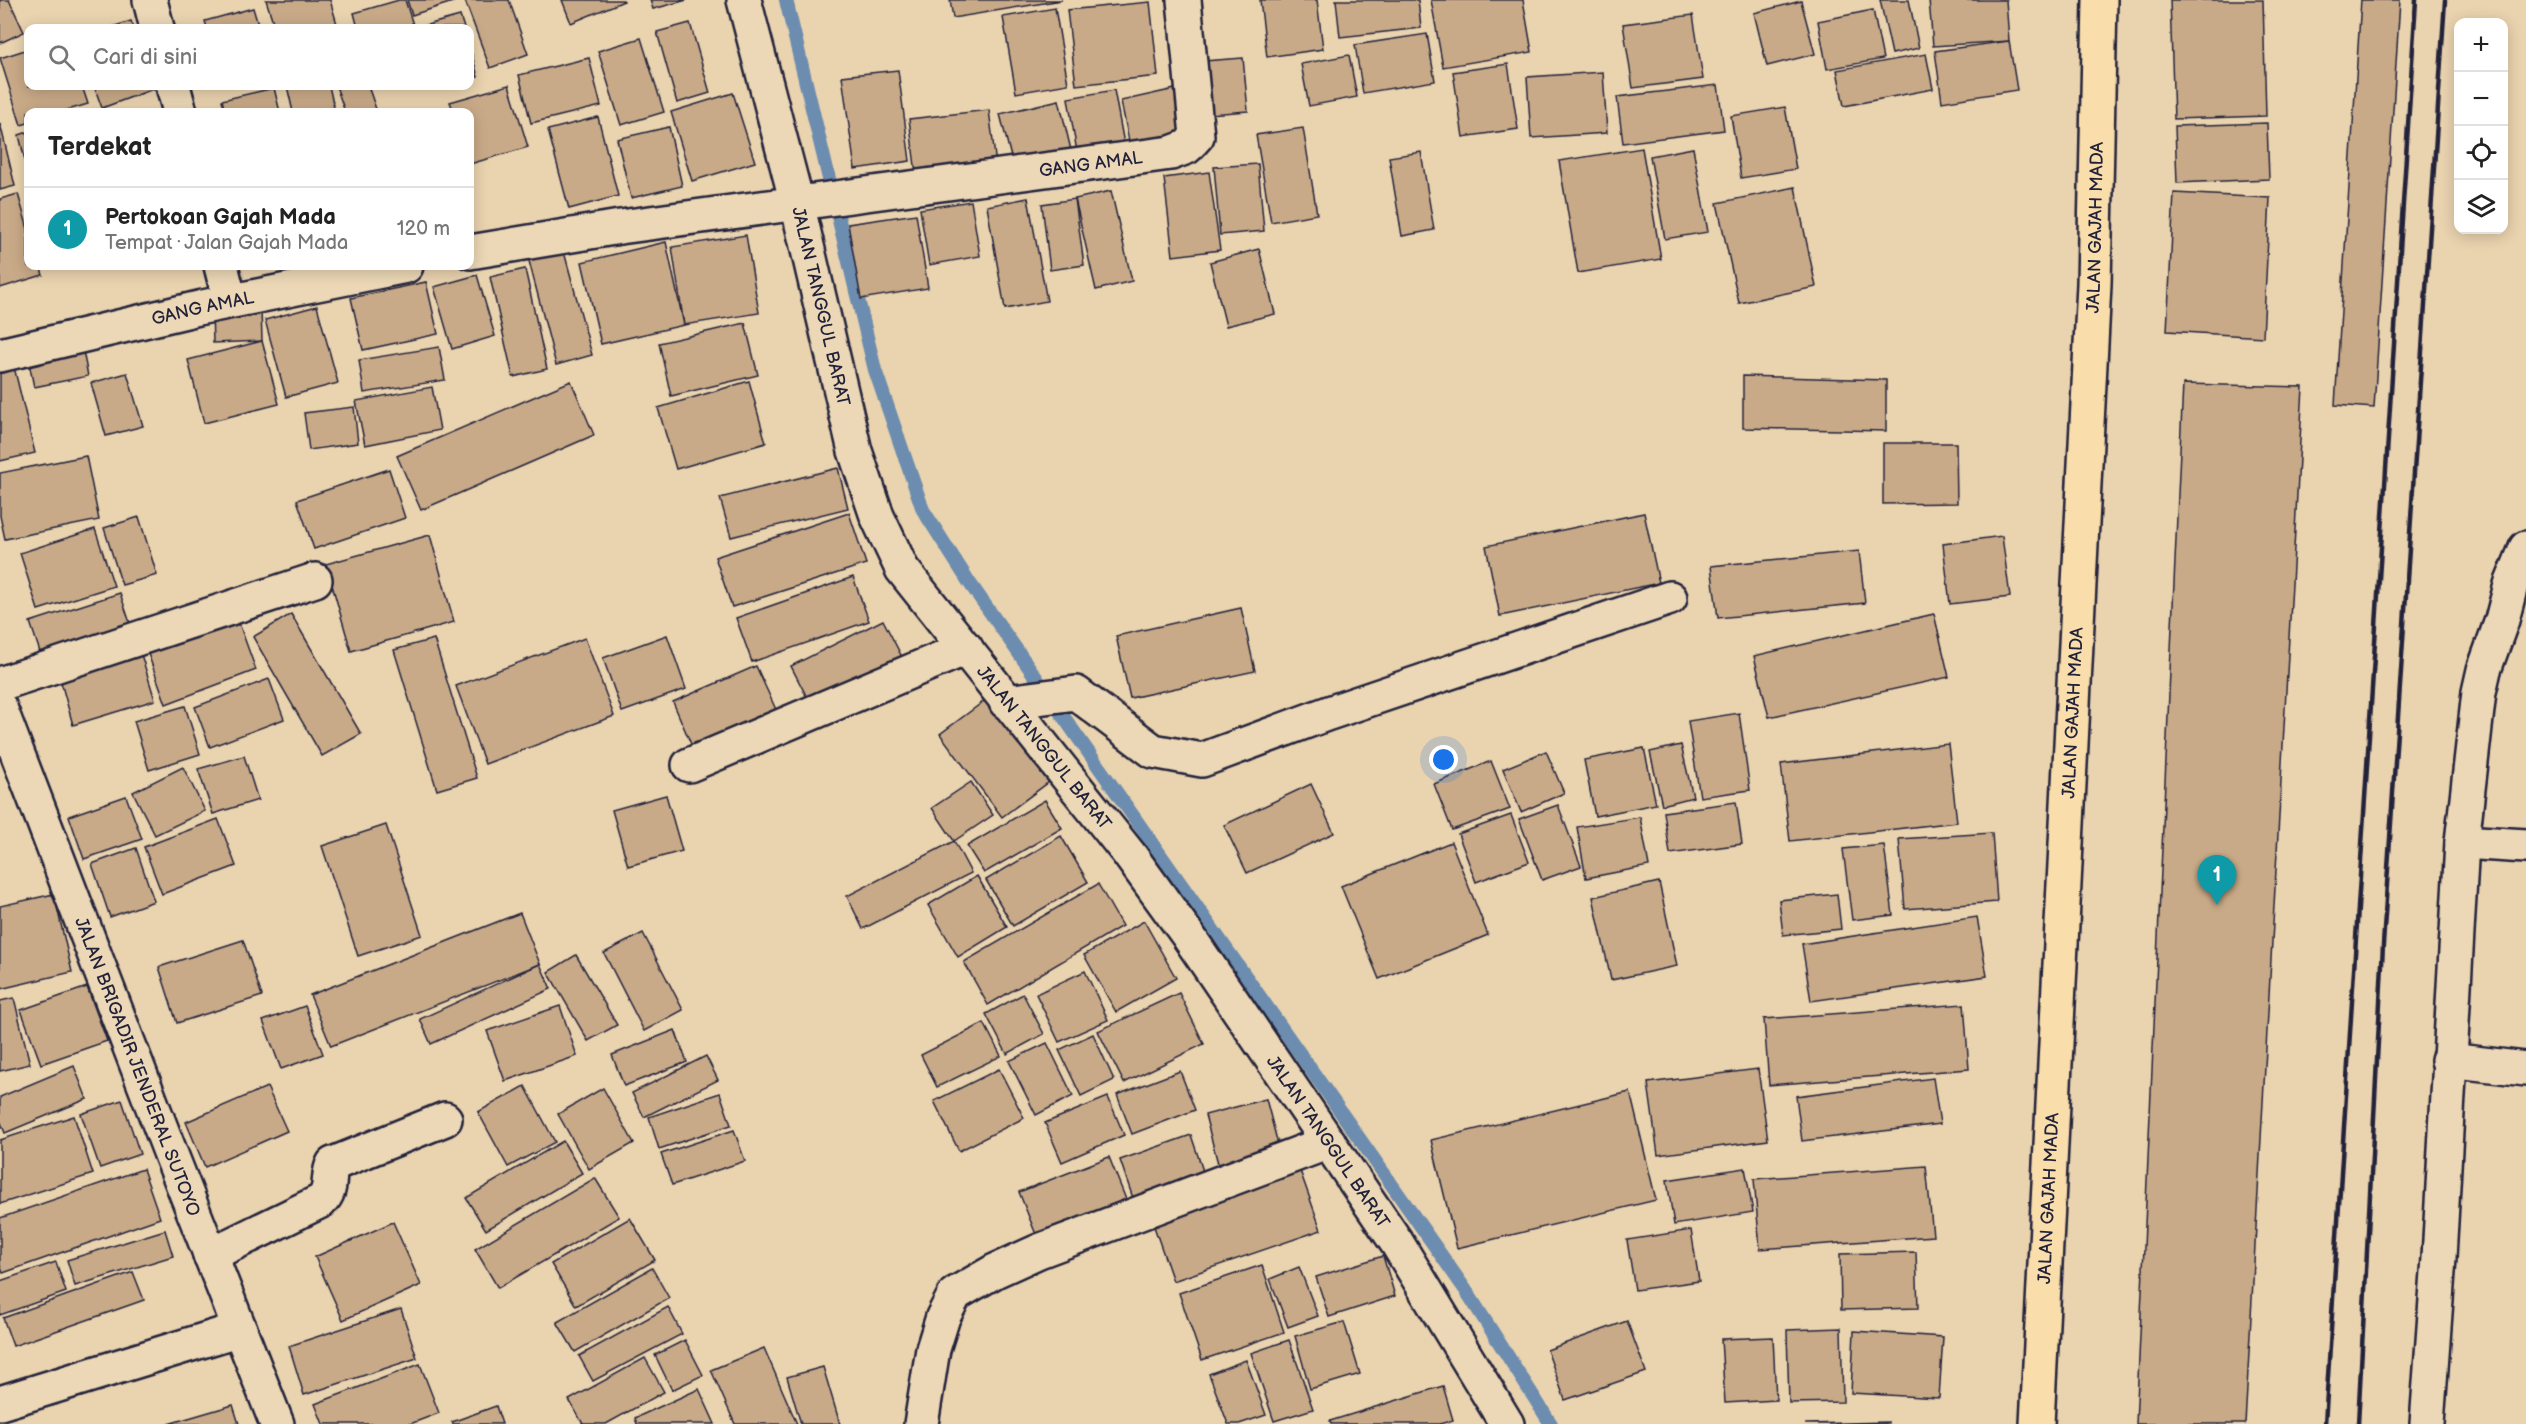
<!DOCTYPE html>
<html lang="id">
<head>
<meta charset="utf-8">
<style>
	body { margin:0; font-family:"Balsamiq Sans",sans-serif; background:#f6f6f6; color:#222 }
	.controls { position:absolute; right:18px; top:18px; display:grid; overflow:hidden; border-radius:12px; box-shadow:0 3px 15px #0003 }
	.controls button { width:54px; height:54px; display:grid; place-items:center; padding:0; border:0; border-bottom:2px solid #e0e0e0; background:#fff; color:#222; font:30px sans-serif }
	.you { position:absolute; left:1444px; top:760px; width:21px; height:21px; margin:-15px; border:4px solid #fff; border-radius:50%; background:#1a73e8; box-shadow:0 0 0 9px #1a73e833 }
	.badge { display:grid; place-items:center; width:39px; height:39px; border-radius:50%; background:#22223b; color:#fff; font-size:20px; font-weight:700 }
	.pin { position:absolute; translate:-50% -50px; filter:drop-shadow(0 2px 3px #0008) }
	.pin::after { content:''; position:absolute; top:32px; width:21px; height:18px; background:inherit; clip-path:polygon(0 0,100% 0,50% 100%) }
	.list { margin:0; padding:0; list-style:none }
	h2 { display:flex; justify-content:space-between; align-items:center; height:78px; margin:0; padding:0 24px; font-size:26px }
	h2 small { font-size:20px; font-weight:400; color:#767676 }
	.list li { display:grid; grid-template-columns:39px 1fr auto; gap:18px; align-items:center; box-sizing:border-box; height:84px; padding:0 24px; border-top:2px solid #e0e0e0 }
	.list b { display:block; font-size:22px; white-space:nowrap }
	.list p { margin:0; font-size:20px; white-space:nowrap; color:#767676 }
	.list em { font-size:20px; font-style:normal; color:#767676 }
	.icon { flex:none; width:33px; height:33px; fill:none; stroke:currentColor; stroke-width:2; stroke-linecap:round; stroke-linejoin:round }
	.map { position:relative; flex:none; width:2526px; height:1424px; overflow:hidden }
	.search { position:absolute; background:#fff; box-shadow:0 3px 15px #0003; left:24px; top:24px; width:450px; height:66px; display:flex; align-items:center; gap:15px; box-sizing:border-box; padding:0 21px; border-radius:12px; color:#767676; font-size:22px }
	.panel { position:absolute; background:#fff; box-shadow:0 3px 15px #0003; left:24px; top:108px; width:450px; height:162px; border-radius:12px }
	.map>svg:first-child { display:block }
</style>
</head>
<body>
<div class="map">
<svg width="2526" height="1424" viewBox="0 0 2526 1424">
	<rect width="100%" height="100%" fill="#ead3af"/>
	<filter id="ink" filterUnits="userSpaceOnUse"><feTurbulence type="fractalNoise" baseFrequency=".0167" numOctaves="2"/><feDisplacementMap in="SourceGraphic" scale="12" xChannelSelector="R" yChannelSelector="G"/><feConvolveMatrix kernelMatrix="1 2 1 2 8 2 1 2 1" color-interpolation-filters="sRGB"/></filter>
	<g filter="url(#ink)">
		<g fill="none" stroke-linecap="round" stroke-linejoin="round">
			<path stroke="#6c8daf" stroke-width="14" d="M786 0 875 370 923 510 969 582 1467 1292 1551 1424"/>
		</g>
		<g fill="#c9aa88" stroke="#22223b" stroke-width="1.5">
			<path d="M0 0H9L24 32 0 43Z"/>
			<path d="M266 0H330L337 24 322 28H275Z"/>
			<path d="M399 0H405L414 28H358L354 13Z"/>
			<path d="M407 0H459L412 15Z"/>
			<path d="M468 0H509L528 54 490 68 465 1Z"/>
			<path d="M562 0H623L624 1 571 23Z"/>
			<path d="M650 0H687L653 9Z"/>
			<path d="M950 0H1062L953 18Z"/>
			<path d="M1260 0H1317L1323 49 1267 57Z"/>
			<path d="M1336 0H1418L1421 28 1340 37Z"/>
			<path d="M1431 0H1523L1532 52 1443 67Z"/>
			<path d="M1880 0H1909L1919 48 1892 54Z"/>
			<path d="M1929 0H2006L2009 41 1933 46Z"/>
			<path d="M2170 0H2263L2266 116 2174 119Z"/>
			<path d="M2361 0H2400L2374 408 2335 405Z"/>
			<path d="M1801 1 1815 54 1767 66 1754 13Z"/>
			<path d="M1150 2 1158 76 1076 85 1067 10Z"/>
			<path d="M253 8 259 28H207L205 21Z"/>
			<path d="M1055 8 1068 84 1016 93 1003 17Z"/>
			<path d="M1873 10 1883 59 1827 69 1818 21Z"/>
			<path d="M1693 15 1703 79 1633 88 1623 24Z"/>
			<path d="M460 16 464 28H421L420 27Z"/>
			<path d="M131 21 134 28H109Z"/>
			<path d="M690 23 710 93 677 103 657 32Z"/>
			<path d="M1427 34 1435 81 1363 93 1355 45Z"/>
			<path d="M641 38 664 112 621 125 598 51Z"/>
			<path d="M2009 41 2017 90 1942 102 1935 51Z"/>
			<path d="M470 48 478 77 470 79Z"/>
			<path d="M28 49V86H82L88 104 61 112H28V123L21 125 0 58Z"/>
			<path d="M1926 54 1933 89 1844 106 1837 70Z"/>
			<path d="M1349 55 1357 97 1309 106 1301 64Z"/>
			<path d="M589 58 601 106 531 123 519 75Z"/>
			<path d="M1243 58 1248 111 1209 114 1204 61Z"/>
			<path d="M1508 64 1518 129 1463 137 1453 72Z"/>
			<path d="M898 70 910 161 855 169 842 76Z"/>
			<path d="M1603 72 1607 133 1531 138 1527 77Z"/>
			<path d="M509 85 528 147 470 164V112H454L450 102Z"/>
			<path d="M1718 85 1724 130 1623 143 1617 97Z"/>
			<path d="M94 86H155L156 88 102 108Z"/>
			<path d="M287 86H329L335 112H293Z"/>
			<path d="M336 86H368L377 112H345Z"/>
			<path d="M274 88 280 112H225L222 100Z"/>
			<path d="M1175 89 1184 134 1130 146 1121 101Z"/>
			<path d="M1114 90 1124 144 1077 152 1068 98Z"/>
			<path d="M733 93 755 162 692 181 671 112Z"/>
			<path d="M1059 100 1071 150 1013 165 1000 114Z"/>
			<path d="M1785 107 1796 169 1741 178 1731 116Z"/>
			<path d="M989 110 996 165 916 174 909 119Z"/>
			<path d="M598 117 618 196 569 209 548 130Z"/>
			<path d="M0 123 15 186 0 190Z"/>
			<path d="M2267 123 2269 179 2177 183 2175 126Z"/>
			<path d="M669 127 682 186 631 198 617 139Z"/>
			<path d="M1303 128 1317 214 1271 222 1256 135Z"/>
			<path d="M28 132V173L19 135Z"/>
			<path d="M1642 148 1661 259 1578 273 1559 161Z"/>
			<path d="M1693 148 1708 232 1665 239 1650 156Z"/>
			<path d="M1421 152 1434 230 1402 236 1389 157Z"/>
			<path d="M1258 164 1264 231 1220 235 1214 167Z"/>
			<path d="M1209 172 1220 250 1173 256 1164 178Z"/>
			<path d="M1795 187 1816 287 1739 303 1717 203Z"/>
			<path d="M1111 191 1132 281 1096 290 1075 199Z"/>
			<path d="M2174 193 2270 198 2263 337 2167 331Z"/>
			<path d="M18 194 28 229V266H40L43 275 0 288V199Z"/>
			<path d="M1028 198 1047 301 1005 309 987 206Z"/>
			<path d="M1075 199 1084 265 1050 270 1042 204Z"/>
			<path d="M971 201 980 256 929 265 920 209Z"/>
			<path d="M916 214 928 288 861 299 848 224Z"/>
			<path d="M746 235 759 313 684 325 672 247Z"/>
			<path d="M666 242 684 325 601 344 582 262Z"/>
			<path d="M563 248 592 355 556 365 528 257Z"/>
			<path d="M1259 249 1275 314 1226 326 1210 262Z"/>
			<path d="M525 269 547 369 513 377 490 277Z"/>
			<path d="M477 275 495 336 452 349 434 287Z"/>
			<path d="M426 282 438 334 363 350 351 298Z"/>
			<path d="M317 306 338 383 286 397 265 320Z"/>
			<path d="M261 309 262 341 213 343 212 311Z"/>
			<path d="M745 323 758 375 671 396 659 343Z"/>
			<path d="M262 341 279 404 204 423 188 360Z"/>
			<path d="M82 346 88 376 34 387 28 358Z"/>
			<path d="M439 347 445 380 364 393 359 360Z"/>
			<path d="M14 367 35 453 0 461V371Z"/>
			<path d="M127 373 143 426 106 436 91 383Z"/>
			<path d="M1743 376 1886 380V431L1743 428Z"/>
			<path d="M571 381 594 435 421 510 397 456Z"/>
			<path d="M749 381 766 443 676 469 658 408Z"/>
			<path d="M2183 384 2303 387 2245 1424H2136Z"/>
			<path d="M432 387 440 430 365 445 356 401Z"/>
			<path d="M354 407 358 443 309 450 304 413Z"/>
			<path d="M1883 443H1956L1957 503 1883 504Z"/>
			<path d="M86 456 99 520 5 539 0 516V473Z"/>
			<path d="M838 468 848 508 731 537 720 498Z"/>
			<path d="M389 469 405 518 314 549 297 500Z"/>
			<path d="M849 513 866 564 732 607 715 557Z"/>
			<path d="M1644 513 1659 583 1500 616 1486 546Z"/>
			<path d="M139 517 157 575 122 585 104 528Z"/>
			<path d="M95 529 114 586 38 610 20 553Z"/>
			<path d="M430 535 454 622 351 651 326 564Z"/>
			<path d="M2002 536 2010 597 1950 604 1943 544Z"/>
			<path d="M1859 551 1865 603 1718 618 1711 566Z"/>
			<path d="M853 577 869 621 752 662 736 618Z"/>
			<path d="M120 593 134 635 44 664 30 622Z"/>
			<path d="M1241 608 1255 671 1130 698 1116 636Z"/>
			<path d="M291 614 361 734 322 756 253 637Z"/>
			<path d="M1934 614 1949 677 1769 717 1754 656Z"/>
			<path d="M236 615 256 670 166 704 146 648Z"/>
			<path d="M883 620 904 661 812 707 791 666Z"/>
			<path d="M667 635 686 689 622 712 603 658Z"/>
			<path d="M585 638 614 716 485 764 456 686Z"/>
			<path d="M434 639 477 778 437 790 394 650Z"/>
			<path d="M140 651 155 700 73 725 59 675Z"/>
			<path d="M756 666 778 714 694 751 673 702Z"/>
			<path d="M269 679 284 719 210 747 195 707Z"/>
			<path d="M987 699 1049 782 1002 817 940 734Z"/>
			<path d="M185 706 200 754 149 770 134 721Z"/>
			<path d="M1739 713 1750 790 1700 797 1688 721Z"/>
			<path d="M1948 744 1957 822 1790 841 1781 764Z"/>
			<path d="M1681 745 1693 797 1662 805 1650 752Z"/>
			<path d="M1644 748 1656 804 1595 816 1584 760Z"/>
			<path d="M1546 751 1564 793 1521 812 1503 769Z"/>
			<path d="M244 756 258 800 213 814 198 769Z"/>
			<path d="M1491 761 1510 809 1452 830 1434 784Z"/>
			<path d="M183 767 205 811 155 835 133 792Z"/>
			<path d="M971 782 993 815 954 841 932 808Z"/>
			<path d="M1311 784 1334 833 1247 873 1224 825Z"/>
			<path d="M666 795 682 851 628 866 612 810Z"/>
			<path d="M126 796 142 839 84 859 69 816Z"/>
			<path d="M1045 800 1062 828 984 873 967 846Z"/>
			<path d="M1736 802 1742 844 1670 854 1664 812Z"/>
			<path d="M1558 805 1581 866 1542 880 1519 819Z"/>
			<path d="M1511 815 1529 862 1476 882 1458 834Z"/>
			<path d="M1640 817 1649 866 1586 878 1577 827Z"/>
			<path d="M218 819 236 866 162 894 144 847Z"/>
			<path d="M386 825 422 935 358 956 322 846Z"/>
			<path d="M1992 833 1997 902 1905 909 1899 839Z"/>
			<path d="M1061 836 1088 882 1013 926 986 880Z"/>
			<path d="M954 841 971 873 863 929 847 896Z"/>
			<path d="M1451 842 1488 935 1379 979 1341 886Z"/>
			<path d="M1884 845 1893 915 1852 920 1843 849Z"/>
			<path d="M136 848 154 901 110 917 92 864Z"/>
			<path d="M977 876 1007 927 958 957 928 905Z"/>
			<path d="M1659 882 1677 966 1611 980 1593 897Z"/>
			<path d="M1098 884 1122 926 988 1005 964 962Z"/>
			<path d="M54 894 72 972 0 989V906Z"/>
			<path d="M1837 894 1841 929 1783 935 1779 900Z"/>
			<path d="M520 913 540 964 331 1046 310 995Z"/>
			<path d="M1977 917 1987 976 1811 1001 1802 944Z"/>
			<path d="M1144 921 1176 978 1116 1012 1084 955Z"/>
			<path d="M643 933 683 1010 644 1031 604 953Z"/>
			<path d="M243 940 262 996 177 1023 159 967Z"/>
			<path d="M576 955 617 1025 588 1041 548 972Z"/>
			<path d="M540 964 551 989 431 1044 420 1019Z"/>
			<path d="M1085 971 1108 1020 1059 1042 1036 994Z"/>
			<path d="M87 987 107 1041 41 1064 21 1010Z"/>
			<path d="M1179 993 1204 1044 1124 1083 1098 1031Z"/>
			<path d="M1023 994 1044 1034 1007 1054 986 1014Z"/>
			<path d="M14 998 30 1064 0 1071V1001Z"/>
			<path d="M1964 1004 1969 1069 1769 1085 1764 1019Z"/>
			<path d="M305 1006 323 1054 281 1069 263 1021Z"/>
			<path d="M560 1006 577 1056 505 1081 487 1031Z"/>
			<path d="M984 1023 1001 1056 937 1087 921 1055Z"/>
			<path d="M675 1030 687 1062 624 1086 612 1055Z"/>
			<path d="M1093 1034 1114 1080 1081 1096 1059 1050Z"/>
			<path d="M1047 1043 1073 1096 1036 1115 1009 1061Z"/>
			<path d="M706 1056 718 1080 644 1117 632 1093Z"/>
			<path d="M74 1066 87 1099 5 1133 0 1120V1097Z"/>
			<path d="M999 1069 1024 1118 959 1151 934 1101Z"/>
			<path d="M1758 1069 1768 1140 1658 1155 1648 1083Z"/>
			<path d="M1180 1071 1195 1110 1132 1134 1117 1095Z"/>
			<path d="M1933 1078 1940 1124 1802 1141 1796 1096Z"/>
			<path d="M525 1086 555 1142 508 1167 478 1112Z"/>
			<path d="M267 1087 287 1131 205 1167 186 1122Z"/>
			<path d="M603 1088 634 1143 589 1169 558 1114Z"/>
			<path d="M1630 1092 1656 1200 1457 1248 1431 1140Z"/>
			<path d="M720 1093 731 1125 659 1149 649 1117Z"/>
			<path d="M1108 1097 1124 1135 1062 1162 1045 1123Z"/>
			<path d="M1266 1099 1280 1152 1219 1167 1205 1115Z"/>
			<path d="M122 1100 140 1154 100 1168 81 1114Z"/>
			<path d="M74 1116 93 1174 0 1204V1140Z"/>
			<path d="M734 1130 745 1161 672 1185 661 1154Z"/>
			<path d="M1191 1135 1206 1180 1135 1204 1120 1160Z"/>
			<path d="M563 1141 582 1173 486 1230 466 1198Z"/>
			<path d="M1109 1157 1127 1202 1037 1237 1019 1192Z"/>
			<path d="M1298 1165 1321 1230 1173 1281 1150 1215Z"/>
			<path d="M1926 1166 1933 1236 1760 1249 1754 1179Z"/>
			<path d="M1745 1168 1753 1212 1674 1225 1667 1180Z"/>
			<path d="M143 1169 160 1218 3 1273 0 1265V1218Z"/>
			<path d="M595 1178 619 1217 498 1288 475 1249Z"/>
			<path d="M630 1218 655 1260 576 1306 551 1264Z"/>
			<path d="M393 1222 421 1285 343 1320 315 1257Z"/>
			<path d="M165 1230 173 1256 75 1286 67 1260Z"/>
			<path d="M1691 1230 1699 1281 1635 1290 1627 1240Z"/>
			<path d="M1916 1252 1918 1308 1841 1310 1840 1254Z"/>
			<path d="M1383 1256 1395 1296 1329 1317 1316 1277Z"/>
			<path d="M56 1262 66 1292 0 1315V1281Z"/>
			<path d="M1262 1265 1284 1332 1202 1360 1179 1293Z"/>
			<path d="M1299 1267 1318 1316 1288 1327 1270 1279Z"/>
			<path d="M652 1268 669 1298 575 1352 557 1322Z"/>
			<path d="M133 1272 144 1300 13 1346 3 1318Z"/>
			<path d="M668 1307 682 1334 593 1381 579 1356Z"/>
			<path d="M401 1309 417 1358 304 1395 289 1346Z"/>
			<path d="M1627 1321 1646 1372 1565 1400 1547 1350Z"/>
			<path d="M1344 1322 1360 1374 1310 1389 1295 1336Z"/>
			<path d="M1841 1328 1843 1402 1789 1403 1787 1330Z"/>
			<path d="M1854 1331 1943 1337 1939 1398 1851 1393Z"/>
			<path d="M1773 1337 1776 1400 1725 1403 1721 1339Z"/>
			<path d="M685 1340 703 1375 672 1390 655 1355Z"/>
			<path d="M1289 1340 1313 1409 1274 1421 1251 1353Z"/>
			<path d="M764 1348 797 1424H735L711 1370Z"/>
			<path d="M645 1358 664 1392 606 1424H583L569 1400Z"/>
			<path d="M1246 1360 1266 1415 1239 1424H1228L1209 1374Z"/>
			<path d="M420 1364 439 1413 410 1424H323L315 1404Z"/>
			<path d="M823 1367 840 1424H801L787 1377Z"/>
			<path d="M1443 1386 1453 1420 1440 1424H1331L1330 1421Z"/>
			<path d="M699 1389 715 1424H637L635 1418Z"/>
			<path d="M233 1405 239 1424H168Z"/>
			<path d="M496 1406 502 1424H453L452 1422Z"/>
			<path d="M1888 1422V1424H1805Z"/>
		</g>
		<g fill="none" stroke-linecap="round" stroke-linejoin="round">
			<defs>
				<g id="minor">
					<path d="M150 0 157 28"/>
					<path d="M173 86 180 112"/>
					<path id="s1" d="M470 252 620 227 1171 153 1187 147 1197 136 1184 0"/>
					<path d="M221 266 230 301"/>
					<path id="s2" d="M0 355 203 307 406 266"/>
					<path d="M0 684 315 580"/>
					<path d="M1006 702 1076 693 1153 751 1202 760 1329 713 1670 598"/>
					<path d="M689 765 966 648"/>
					<path d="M2462 842 2526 846"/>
					<path d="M2448 1060 2526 1069"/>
					<path d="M210 1255 321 1201C334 1189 326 1177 333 1164L445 1119"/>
					<path d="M0 1403 240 1329"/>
					<path d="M921 1424 933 1349 943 1317 955 1294 995 1271 1039 1251 1329 1142"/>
					<path d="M2427 1424 2439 1258 2462 842 2479 692 2484 670 2502 620 2511 585 2526 548"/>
				</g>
				<g id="tertiary">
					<path id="s3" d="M744 0 797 203 855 451 877 516 902 569 1129 854 1187 934 1397 1243 1507 1424"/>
					<path id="s4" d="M0 708 172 1157 277 1424"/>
				</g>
				<g id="trunk">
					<path id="s5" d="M2037 1424 2094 284 2100 0"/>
				</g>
			</defs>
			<use href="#minor" stroke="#22223b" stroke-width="38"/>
			<use href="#tertiary" stroke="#22223b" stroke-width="38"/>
			<use href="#trunk" stroke="#22223b" stroke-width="38"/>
			<use href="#minor" stroke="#ecd8b6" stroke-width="33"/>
			<use href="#tertiary" stroke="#ecd8b6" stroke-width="33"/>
			<use href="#trunk" stroke="#f9ddab" stroke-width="33"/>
			<g stroke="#22223b" stroke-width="4.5">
				<path d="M2325 1424 2416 0"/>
				<path d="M2358 1424 2383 945 2445 0"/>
			</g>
		</g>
	</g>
	<g text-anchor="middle" stroke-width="4.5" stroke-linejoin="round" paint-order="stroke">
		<g font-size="18" fill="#22223b" stroke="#ecd8b6">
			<text dy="6" stroke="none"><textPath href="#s1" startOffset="627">GANG AMAL</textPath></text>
			<text dy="6" stroke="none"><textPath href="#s5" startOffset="1198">JALAN GAJAH MADA</textPath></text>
			<text dy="6" stroke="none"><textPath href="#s3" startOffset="316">JALAN TANGGUL BARAT</textPath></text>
			<text dy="6" stroke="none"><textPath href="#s2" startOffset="208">GANG AMAL</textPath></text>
			<text dy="6" stroke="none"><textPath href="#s5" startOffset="712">JALAN GAJAH MADA</textPath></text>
			<text dy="6" stroke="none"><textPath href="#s3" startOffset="820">JALAN TANGGUL BARAT</textPath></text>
			<text dy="6" stroke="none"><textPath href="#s4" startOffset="384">JALAN BRIGADIR JENDERAL SUTOYO</textPath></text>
			<text dy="6" stroke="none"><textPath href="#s3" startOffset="1306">JALAN TANGGUL BARAT</textPath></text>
			<text dy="6" stroke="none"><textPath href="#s5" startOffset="226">JALAN GAJAH MADA</textPath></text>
		</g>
	</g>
</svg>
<div class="controls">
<button>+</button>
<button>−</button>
<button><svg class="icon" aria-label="locate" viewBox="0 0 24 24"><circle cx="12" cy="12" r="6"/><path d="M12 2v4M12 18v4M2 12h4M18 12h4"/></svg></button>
<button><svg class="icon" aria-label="layers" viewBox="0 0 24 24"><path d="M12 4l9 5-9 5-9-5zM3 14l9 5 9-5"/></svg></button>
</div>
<div class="you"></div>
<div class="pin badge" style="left:2217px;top:905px;background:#0f9aa8">1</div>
<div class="search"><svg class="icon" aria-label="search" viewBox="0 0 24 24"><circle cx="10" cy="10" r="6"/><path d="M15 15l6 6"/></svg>Cari di sini</div>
<section class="panel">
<h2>Terdekat<small></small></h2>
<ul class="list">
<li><span class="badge" style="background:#0f9aa8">1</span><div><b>Pertokoan Gajah Mada</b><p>Tempat · Jalan Gajah Mada</p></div><em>120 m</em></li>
</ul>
</section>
</div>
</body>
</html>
